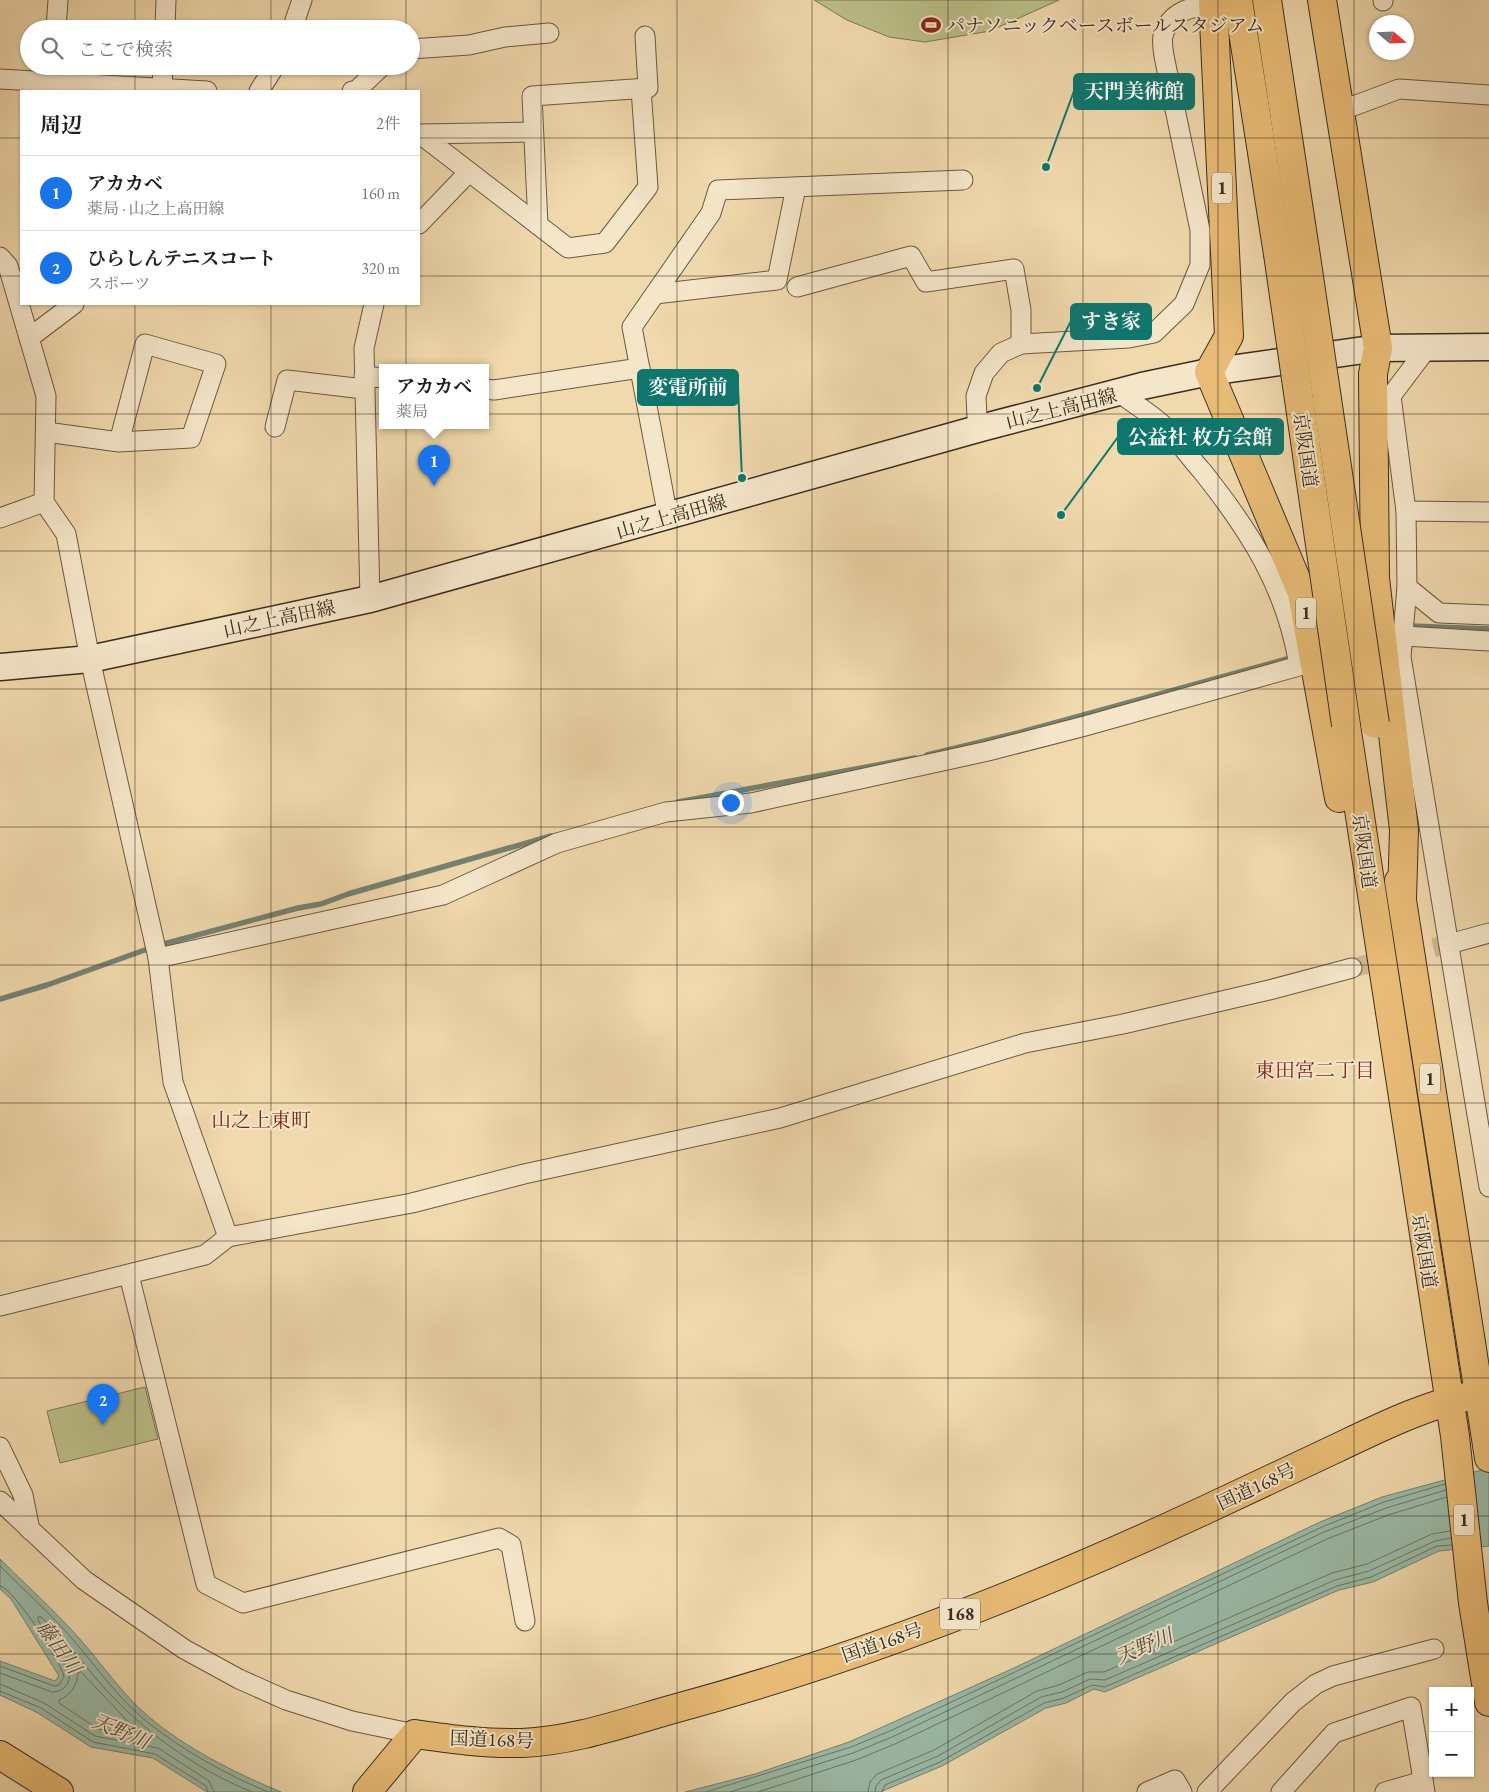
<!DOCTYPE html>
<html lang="ja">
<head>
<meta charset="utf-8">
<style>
	body { margin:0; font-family:"EB Garamond","Noto Serif JP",serif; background:#f6f6f6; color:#202124 }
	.controls { position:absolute; right:15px; bottom:15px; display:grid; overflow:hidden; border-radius:0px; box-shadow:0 1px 4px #0004 }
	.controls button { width:45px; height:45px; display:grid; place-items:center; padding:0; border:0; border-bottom:1px solid #e0e0e0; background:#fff; color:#202124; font:25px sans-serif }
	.compass { position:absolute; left:1369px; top:15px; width:45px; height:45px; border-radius:50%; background:#fff; box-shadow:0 1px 4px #0004; rotate:109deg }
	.you { position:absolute; left:730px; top:802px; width:18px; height:18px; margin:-12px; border:4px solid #fff; border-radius:50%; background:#1a73e8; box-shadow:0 0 0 8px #1a73e833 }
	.badge { display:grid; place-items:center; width:32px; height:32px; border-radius:50%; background:#1a73e8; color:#fff; font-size:16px; font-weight:700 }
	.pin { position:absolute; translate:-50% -41px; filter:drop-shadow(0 1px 2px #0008) }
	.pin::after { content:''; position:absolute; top:26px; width:18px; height:15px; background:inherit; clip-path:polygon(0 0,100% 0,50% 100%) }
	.popup { position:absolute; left:379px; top:364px; width:110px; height:65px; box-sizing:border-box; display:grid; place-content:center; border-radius:0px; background:#fff; filter:drop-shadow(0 1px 4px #0005); font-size:16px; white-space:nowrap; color:#757577 }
	.popup b { font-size:19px; color:#202124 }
	.popup::after { content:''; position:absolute; left:50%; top:100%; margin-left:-10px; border:10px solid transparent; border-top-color:#fff }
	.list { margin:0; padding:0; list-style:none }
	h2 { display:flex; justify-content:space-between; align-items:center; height:65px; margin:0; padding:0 20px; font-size:21px }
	h2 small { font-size:16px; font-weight:400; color:#757577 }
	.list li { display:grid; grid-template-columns:32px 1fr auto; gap:15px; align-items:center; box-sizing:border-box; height:75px; padding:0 20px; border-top:1px solid #e0e0e0 }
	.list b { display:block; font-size:19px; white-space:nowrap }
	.list p { margin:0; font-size:16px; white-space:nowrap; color:#757577 }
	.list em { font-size:16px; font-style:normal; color:#757577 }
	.icon { flex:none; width:28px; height:28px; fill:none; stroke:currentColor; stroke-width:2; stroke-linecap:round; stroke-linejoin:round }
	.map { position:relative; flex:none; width:1489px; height:1792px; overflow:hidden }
	.search { position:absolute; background:#fff; box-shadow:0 1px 4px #0004; left:20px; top:20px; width:400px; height:55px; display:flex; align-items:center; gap:12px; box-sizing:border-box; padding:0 18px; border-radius:28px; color:#757577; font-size:19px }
	.panel { position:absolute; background:#fff; box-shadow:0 1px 4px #0004; left:20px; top:90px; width:400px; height:215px; border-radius:0px }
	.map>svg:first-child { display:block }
</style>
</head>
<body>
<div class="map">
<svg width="1489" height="1792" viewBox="0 0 1489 1792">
	<rect width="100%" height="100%" fill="#f0d9ad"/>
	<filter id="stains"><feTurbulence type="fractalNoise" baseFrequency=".004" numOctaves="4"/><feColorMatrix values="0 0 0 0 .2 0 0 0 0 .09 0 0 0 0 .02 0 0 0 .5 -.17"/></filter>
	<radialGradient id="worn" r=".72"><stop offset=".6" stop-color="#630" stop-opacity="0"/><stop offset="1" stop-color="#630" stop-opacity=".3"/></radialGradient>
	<g fill="#bbbf89" stroke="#7c7654">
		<path d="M814 0H1059L990 31 925 42 889 37 847 20Z"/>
		<path d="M145 1387 158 1439 60 1463 47 1411Z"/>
	</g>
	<g fill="#9bbaa7" stroke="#758271">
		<path d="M1489 1468V1546L1439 1551 1373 1582 1339 1590 1105 1692 1094 1689 1066 1703 1046 1708 942 1766 880 1792H685L755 1774 849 1742 1014 1668 1320 1522 1382 1497Z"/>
		<path d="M0 1559C26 1585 54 1610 78 1637 102 1664 122 1694 149 1717 187 1749 235 1773 281 1792H207L153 1758 91 1747 38 1713 0 1695V1661L55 1681 59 1676 11 1599 0 1589Z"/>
	</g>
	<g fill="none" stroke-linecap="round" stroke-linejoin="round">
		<g stroke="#6c7464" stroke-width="1">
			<path d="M0 1566C25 1591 52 1615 75 1642 98 1669 119 1699 146 1721 182 1750 225 1774 268 1792"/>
			<path d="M0 1586C13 1587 62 1663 64 1677L59 1685 54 1686 0 1666"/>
			<path d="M81 1672 137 1731V1735L98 1729 59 1703V1700C71 1695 77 1686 78 1673Z"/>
			<path d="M0 1673 52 1692C64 1692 71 1683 69 1672L38 1620V1617H41C63 1637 80 1660 100 1683 140 1729 195 1769 252 1792"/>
			<path d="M0 1684 44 1703 95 1736 158 1748 209 1781 214 1792"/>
			<path d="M0 1691 41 1708 93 1742 155 1754 206 1786 208 1792"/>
			<path d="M706 1792 851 1747 890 1731 1322 1527 1384 1502 1445 1484"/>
			<path d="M730 1792 853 1753 892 1737 1324 1532 1386 1508 1446 1490"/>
			<path d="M758 1792 856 1760 895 1744 1327 1539 1388 1515 1447 1497"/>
			<path d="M868 1792 870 1782 877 1774 934 1750 1037 1691 1059 1685 1088 1672H1104L1332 1573 1367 1564 1432 1534 1450 1531"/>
			<path d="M875 1792 876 1786 881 1780 938 1756 1041 1697 1062 1692 1090 1679 1105 1680 1335 1580 1369 1571 1435 1541 1451 1538"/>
			<path d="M882 1792 885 1785 940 1762 1044 1703 1064 1698 1092 1685 1105 1687 1337 1586 1371 1577 1437 1546 1452 1545"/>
		</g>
		<g stroke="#758271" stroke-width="5.5">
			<path d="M1410 626 1489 629"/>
			<path d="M927 755 1018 733 1294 657"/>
			<path d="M678 802 915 758"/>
			<path d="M0 999 47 985 156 946 298 908 321 904 348 894 551 836"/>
		</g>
		<path stroke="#ccb791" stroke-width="19" stroke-dasharray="19 9" stroke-linecap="butt" d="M1352 968 1449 944"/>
		<defs>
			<g id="street">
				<path d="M1383 1V0"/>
				<path d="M56 29 58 0"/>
				<path d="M165 29 166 0"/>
				<path d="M292 29 302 0"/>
				<path d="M411 49 469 45 505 37 549 33"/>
				<path d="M0 79 207 91"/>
				<path d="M162 88 163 66"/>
				<path d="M259 91 275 66"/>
				<path d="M352 91 357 90 382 66"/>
				<path d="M1340 111 1399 89 1489 95"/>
				<path d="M533 132 420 134 568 248 605 243 648 187 641 89"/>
				<path d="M419 224 469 172"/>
				<path d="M538 225 532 96 648 88 645 36"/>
				<path d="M0 257 8 266 46 396 44 502 66 534 90 659 158 958 173 1082 228 1237"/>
				<path d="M797 287 911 256 926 282 1014 269 1021 310V344"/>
				<path d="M655 294 777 280 796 187"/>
				<path d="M29 338 74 304"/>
				<path d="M1428 347 1391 396 1406 511 1407 587 1439 613 1489 615"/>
				<path d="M364 376 383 378"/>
				<path d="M485 389 494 390 640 368"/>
				<path d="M275 427 287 380 364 389"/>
				<path d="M981 428 977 417 976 396 984 373 1001 353 1021 344 1129 338 1154 333 1184 304 1200 265V230L1164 56C1163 50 1162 41 1163 36 1169 12 1192 5 1213 6"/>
				<path d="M46 432 119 442 191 438 216 364 145 344 119 442"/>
				<path d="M1406 511 1489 512"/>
				<path d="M668 517 632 327 711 213 718 190 963 180"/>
				<path d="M0 518 44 502"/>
				<path d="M1407 587 1401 657 1489 1187"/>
				<path d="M370 599 364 348 374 304"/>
				<path d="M1393 637 1404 636 1489 641"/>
				<path d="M1449 944 1489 933"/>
				<path d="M158 958 443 895 557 843 666 812 751 803 988 751 1085 726 1299 666C1287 589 1250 531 1202 471 1190 458 1180 443 1168 430 1155 416 1135 405 1120 393"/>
				<path d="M129 1275 206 1584 243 1603 499 1538 511 1545 525 1621"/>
				<path d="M0 1306 205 1255 228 1237 412 1203 524 1174 780 1118 1025 1043 1123 1024 1269 990 1352 968"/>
				<path d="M0 1447 23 1495 30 1530"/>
				<path d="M0 1501 84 1580 184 1649 239 1679 286 1700 352 1721 415 1734"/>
				<path d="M1147 1792 1175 1780 1182 1792"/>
				<path d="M1207 1792 1293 1702 1316 1684 1333 1676 1434 1649"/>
				<path d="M1281 1792 1334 1733 1411 1707 1425 1792"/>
				<path d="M1385 1792 1423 1781"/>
			</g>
			<path id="secondary" d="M0 667 90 659 370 599 981 428 1142 386 1209 372 1378 348 1489 347"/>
			<g id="highway">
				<path d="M1213 0 1229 336 1209 372 1302 593 1339 798"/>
				<path d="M1238 0 1278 254"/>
				<path d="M1267 0 1305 250"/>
				<path d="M1322 0 1378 348 1373 374 1375 578 1404 830 1402 899"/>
				<path d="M1346 725 1455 1436 1473 1603 1489 1702"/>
				<path d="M1399 881 1489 1458"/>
				<path d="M0 1755 59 1792"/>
				<path d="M367 1792 415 1734C450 1739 486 1744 522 1743 575 1741 626 1722 677 1708 858 1659 1034 1590 1203 1511 1248 1490 1292 1469 1337 1448 1383 1426 1429 1403 1480 1394"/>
			</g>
		</defs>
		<use href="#street" stroke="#695843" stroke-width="21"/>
		<use href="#secondary" stroke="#3c2d20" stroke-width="29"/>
		<use href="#highway" stroke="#3c2d20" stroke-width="30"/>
		<use href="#street" stroke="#f5e6ca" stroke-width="19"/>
		<use href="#secondary" stroke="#f5e6ca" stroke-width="26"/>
		<use href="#highway" stroke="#e8bc76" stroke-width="28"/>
		<defs>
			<g id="highway-bridge">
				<path d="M1305 250 1375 724"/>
				<path d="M1278 254 1346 725"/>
			</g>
		</defs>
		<use href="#highway-bridge" stroke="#3c2d20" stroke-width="30" stroke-linecap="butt"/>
		<use href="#highway-bridge" stroke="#e8bc76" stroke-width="28"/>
	</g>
	<path fill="none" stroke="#3c2d20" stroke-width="1" stroke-opacity="0.55" d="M135 0V29M271 0V29M406 0V29M541 0V1792M677 0V1792M812 0V1792M948 0V1792M1083 0V1792M1218 0V1792M1354 0V1792M135 66V91M271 66V91M406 66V91M0 138H21M419 138H1489M0 276H21M419 276H1489M135 304V1792M271 304V1792M406 304V1792M0 414H1489M0 551H1489M0 689H1489M0 827H1489M0 965H1489M0 1103H1489M0 1241H1489M0 1378H1489M0 1516H1489M0 1654H1489"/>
	<defs>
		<symbol id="stadium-bare" viewBox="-9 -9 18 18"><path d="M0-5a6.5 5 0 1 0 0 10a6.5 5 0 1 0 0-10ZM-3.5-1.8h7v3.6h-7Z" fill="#8f2418" stroke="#f5e6ca" stroke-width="2.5" paint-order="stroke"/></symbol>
	</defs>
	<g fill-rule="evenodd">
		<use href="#stadium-bare" x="917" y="11" width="28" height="28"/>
	</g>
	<g text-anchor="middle" stroke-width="4" stroke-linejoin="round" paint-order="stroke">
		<g fill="#f5e6ca" stroke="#746453" stroke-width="1">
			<rect x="1212" y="172.5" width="20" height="31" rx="4"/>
			<rect x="1296" y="597.5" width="20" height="31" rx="4"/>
			<rect x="1420" y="1063.5" width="20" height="31" rx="4"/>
			<rect x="1454" y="1504.5" width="20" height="31" rx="4"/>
			<rect x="940" y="1598.5" width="40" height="31" rx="4"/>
		</g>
		<g font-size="18" font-weight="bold" fill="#3c2d20">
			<text x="1222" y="194">1</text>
			<text x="1306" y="619">1</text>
			<text x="1430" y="1085">1</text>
			<text x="1464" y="1526">1</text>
			<text x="960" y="1620">168</text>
		</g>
		<g font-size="19" fill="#3c2d20" stroke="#f5e6ca" text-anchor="start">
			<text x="946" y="32">パナソニックベースボールスタジアム</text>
		</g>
		<g font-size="19" fill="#3c2d20" stroke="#f5e6ca">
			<text transform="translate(1061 408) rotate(-14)" y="7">山之上高田線</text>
			<text transform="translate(1306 450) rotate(82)" y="7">京阪国道</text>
			<text transform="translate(671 516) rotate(-16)" y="7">山之上高田線</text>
			<text transform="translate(279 618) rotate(-12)" y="7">山之上高田線</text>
			<text transform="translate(1365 851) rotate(82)" y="7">京阪国道</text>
			<text transform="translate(1425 1251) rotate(81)" y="7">京阪国道</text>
			<text transform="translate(1256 1486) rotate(-25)" y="7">国道168号</text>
			<text transform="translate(882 1642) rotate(-19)" y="7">国道168号</text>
			<text transform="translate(492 1739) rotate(2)" y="7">国道168号</text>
		</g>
		<g font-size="20" fill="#7a1f14" stroke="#f5e6ca">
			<text x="1315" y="1077">東田宮二丁目</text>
			<text x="261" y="1127">山之上東町</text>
		</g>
		<g font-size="20" font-style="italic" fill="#545042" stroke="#f5e6ca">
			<text transform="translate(1144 1646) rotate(-23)" y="7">天野川</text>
			<text transform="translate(59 1647) rotate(54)" y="7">藤田川</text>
			<text transform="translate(121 1731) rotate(23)" y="7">天野川</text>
		</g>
	</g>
	<path fill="none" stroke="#0f766e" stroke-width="2" d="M1046 167L1074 91M1037 388L1071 321M742 478L738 387M1061 515L1118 437"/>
	<g fill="#0f766e" stroke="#f5e6ca" stroke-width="2">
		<circle cx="1046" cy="167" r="5"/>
		<circle cx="1037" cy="388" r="5"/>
		<circle cx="742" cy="478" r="5"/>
		<circle cx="1061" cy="515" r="5"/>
	</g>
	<g fill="#0f766e" stroke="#0f766e" stroke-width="2">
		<rect x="1074" y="74" width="120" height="35" rx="5"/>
		<rect x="1071" y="304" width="80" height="35" rx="5"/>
		<rect x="638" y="370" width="100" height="35" rx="5"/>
		<rect x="1118" y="419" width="165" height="35" rx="5"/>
	</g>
	<g font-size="20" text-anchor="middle" font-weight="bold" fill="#fff">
		<text x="1134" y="98">天門美術館</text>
		<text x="1111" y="328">すき家</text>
		<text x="688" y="394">変電所前</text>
		<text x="1200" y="444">公益社 枚方会館</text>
	</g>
	<rect width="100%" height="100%" filter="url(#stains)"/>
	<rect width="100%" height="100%" fill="url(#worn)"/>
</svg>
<div class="controls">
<button>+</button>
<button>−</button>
</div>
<svg class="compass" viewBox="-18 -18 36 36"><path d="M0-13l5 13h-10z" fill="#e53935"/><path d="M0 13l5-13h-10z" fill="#757577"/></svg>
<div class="you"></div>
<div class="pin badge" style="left:434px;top:486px">1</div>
<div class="popup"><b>アカカベ</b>薬局</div>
<div class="pin badge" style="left:103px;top:1425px">2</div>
<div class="search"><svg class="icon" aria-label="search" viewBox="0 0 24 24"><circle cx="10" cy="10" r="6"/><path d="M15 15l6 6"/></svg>ここで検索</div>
<section class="panel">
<h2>周辺<small>2件</small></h2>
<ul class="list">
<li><span class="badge">1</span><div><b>アカカベ</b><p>薬局 · 山之上高田線</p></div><em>160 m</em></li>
<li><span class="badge">2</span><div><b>ひらしんテニスコート</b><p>スポーツ</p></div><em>320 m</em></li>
</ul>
</section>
</div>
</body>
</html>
